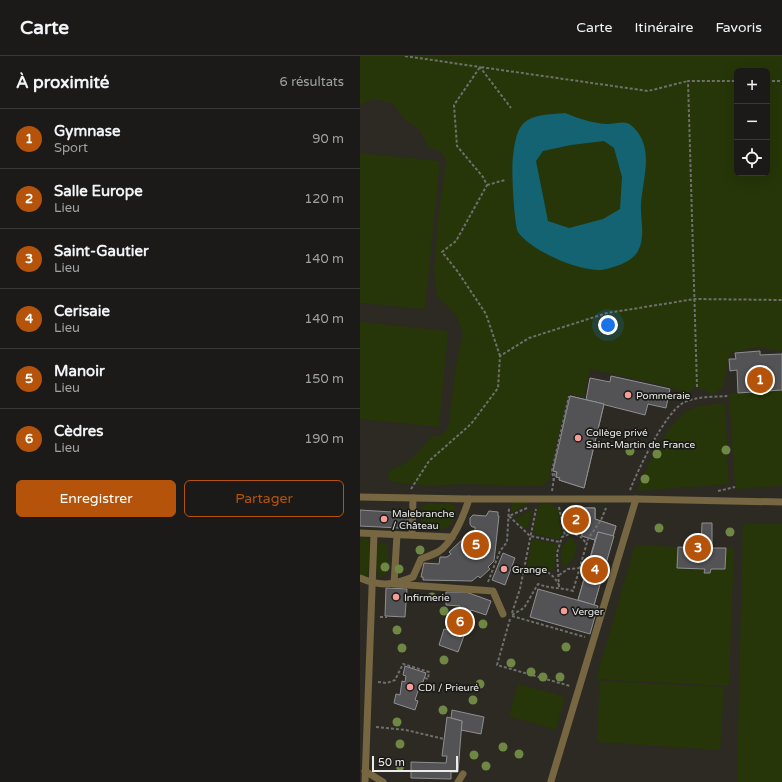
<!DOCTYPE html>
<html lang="fr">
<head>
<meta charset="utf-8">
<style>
	body { margin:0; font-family:"Varela Round",sans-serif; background:#242322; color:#f1f3f6 }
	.controls { position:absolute; right:12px; top:12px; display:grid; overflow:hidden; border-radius:6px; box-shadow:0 4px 16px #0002 }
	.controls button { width:36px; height:36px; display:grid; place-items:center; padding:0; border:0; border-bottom:1px solid #393838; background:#1b1a19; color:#f1f3f6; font:20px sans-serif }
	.scale { position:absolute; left:12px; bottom:10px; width:86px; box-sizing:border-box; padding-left:4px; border:2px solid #ececea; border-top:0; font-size:11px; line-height:14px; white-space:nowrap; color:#ececea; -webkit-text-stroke:3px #1a1a17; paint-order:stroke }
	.you { position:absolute; left:248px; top:269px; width:14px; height:14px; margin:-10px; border:3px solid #fff; border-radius:50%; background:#1a73e8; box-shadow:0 0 0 6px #1a73e833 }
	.badge { display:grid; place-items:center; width:26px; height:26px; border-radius:50%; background:#b45309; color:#fff; font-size:13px; font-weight:700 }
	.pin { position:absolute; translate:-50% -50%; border:2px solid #fff; box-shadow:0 1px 4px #0006 }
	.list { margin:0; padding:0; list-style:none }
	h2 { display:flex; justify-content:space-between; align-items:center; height:52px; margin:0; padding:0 16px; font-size:17px }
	h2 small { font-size:13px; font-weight:400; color:#a0a1a2 }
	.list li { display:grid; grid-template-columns:26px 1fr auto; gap:12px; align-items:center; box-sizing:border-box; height:60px; padding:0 16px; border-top:1px solid #393838 }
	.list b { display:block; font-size:15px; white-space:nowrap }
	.list p { margin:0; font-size:13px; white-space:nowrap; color:#a0a1a2 }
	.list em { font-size:13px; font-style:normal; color:#a0a1a2 }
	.actions { display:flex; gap:8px; padding:12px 16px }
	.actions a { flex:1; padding:9px 0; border:1px solid #b45309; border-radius:6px; text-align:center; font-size:14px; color:#b45309 }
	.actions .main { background:#b45309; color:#fff }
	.icon { flex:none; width:22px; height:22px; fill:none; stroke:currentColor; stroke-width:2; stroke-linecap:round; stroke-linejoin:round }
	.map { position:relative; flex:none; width:422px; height:726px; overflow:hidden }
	header { display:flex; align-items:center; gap:24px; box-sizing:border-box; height:56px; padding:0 20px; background:#1b1a19; border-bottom:1px solid #393838 }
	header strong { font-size:19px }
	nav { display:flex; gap:22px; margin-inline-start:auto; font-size:14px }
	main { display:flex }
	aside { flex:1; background:#1b1a19 }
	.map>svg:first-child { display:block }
</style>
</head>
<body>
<header>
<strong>Carte</strong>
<nav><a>Carte</a><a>Itinéraire</a><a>Favoris</a></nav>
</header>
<main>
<aside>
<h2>À proximité<small>6 résultats</small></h2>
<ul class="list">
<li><span class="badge">1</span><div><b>Gymnase</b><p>Sport</p></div><em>90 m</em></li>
<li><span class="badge">2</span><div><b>Salle Europe</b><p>Lieu</p></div><em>120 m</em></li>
<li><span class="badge">3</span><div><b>Saint-Gautier</b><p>Lieu</p></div><em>140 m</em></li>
<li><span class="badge">4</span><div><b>Cerisaie</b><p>Lieu</p></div><em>140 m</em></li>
<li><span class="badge">5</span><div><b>Manoir</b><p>Lieu</p></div><em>150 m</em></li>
<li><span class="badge">6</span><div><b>Cèdres</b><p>Lieu</p></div><em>190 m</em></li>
</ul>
<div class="actions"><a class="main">Enregistrer</a><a>Partager</a></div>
</aside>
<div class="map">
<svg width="422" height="726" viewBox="0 0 422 726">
	<rect width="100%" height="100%" fill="#242321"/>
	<path fill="#2c2a22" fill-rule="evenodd" d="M0 0H422V726H0ZM377 15H407V117H377Z"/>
	<g fill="#263608" fill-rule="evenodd">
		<path d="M0 0H422V295L398 291 370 297 363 330 354 339 337 331 325 338 311 331 230 313 224 341 208 338 188 425 181 430 102 428 72 430 32 426 27 420 31 413C49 409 60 394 71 381L81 379 88 372 96 309 103 278 95 257 77 241 74 215 78 163 86 105 80 95 68 91 59 73 44 63 33 47 13 43 0 49ZM377 15H407V117H377Z"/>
		<path d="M0 97 80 105 65 253 0 247Z"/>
		<path d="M0 266 88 275 79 371 0 363Z"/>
		<path d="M422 334V430L375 433 369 337Z"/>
		<path d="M365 347 369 428 277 435C286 412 302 377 321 360 332 349 350 349 365 347Z"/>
		<path d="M171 445 152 457V446Z"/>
		<path d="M188 447 197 452 202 479 197 483 175 478 173 473 179 449Z"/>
		<path d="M67 448H93C101 461 91 473 77 474 73 475 68 473 64 473L61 466 62 451Z"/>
		<path d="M173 453 167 473 160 469 156 462Z"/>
		<path d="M383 467 422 468V726H377Z"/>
		<path d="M212 481C220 493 216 506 203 511 199 499 200 488 212 481Z"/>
		<path d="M3 482H7L10 487 8 524 0 520V486H2Z"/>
		<path d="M172 483 197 488 194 515 176 509 167 513Z"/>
		<path d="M22 485 28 491V508L25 519 20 522C15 512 13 494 22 485Z"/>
		<path d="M275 489 318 491 317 512 345 513V517H350L351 513H365L366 492H374L369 630 236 623Z"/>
		<path d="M240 625 364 631 360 694 237 686Z"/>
		<path d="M158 628 205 641 196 674 149 660Z"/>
	</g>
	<path fill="#136373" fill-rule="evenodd" d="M205 57C217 62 232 67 246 68 254 69 265 63 272 70 295 90 283 122 281 147 280 163 286 180 278 195 274 202 268 205 262 208 256 210 248 213 241 214 218 215 171 195 158 176 154 168 151 111 153 101 154 91 156 76 162 69 173 57 190 59 205 57ZM244 85 254 92 262 121 260 153 243 163 209 172 188 165 176 105 183 95 211 89Z"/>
	<g fill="#535356" stroke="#8e8f92">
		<path d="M400 295V299L422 298V334L378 337 377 314 370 315 369 303H376L375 297Z"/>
		<path d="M251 320 310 333 306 352 288 348 285 359 226 344 230 322 250 326Z"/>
		<path d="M210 340 244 348 224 432 199 424 200 422 196 421 197 416 193 415Z"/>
		<path d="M210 340 244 348 224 432 199 424 200 422 196 421 197 416 193 415Z"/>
		<path d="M223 452H235V463L256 470 234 549 218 544 235 484 222 480V472L205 471V456L223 457Z"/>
		<path d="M223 452H235V463L256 470 253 480 238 476 235 484 222 480V472H226V457H223Z"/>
		<path d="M0 454 48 457V470L39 469V472L0 470Z"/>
		<path d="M129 455 138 456V460H139L134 505 128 511 130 513 120 522 118 520 112 525 63 524V521H61L64 507 79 508 80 501H87L91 498 89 496 106 480 109 482 115 477V471H112L110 468V462L113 459 126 460Z"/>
		<path d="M205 456 226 457V472L205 471Z"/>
		<path d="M342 467H352V492H366L365 513H351L350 517H344L345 513 317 512 318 491 341 492Z"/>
		<path d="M238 476 254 480 234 549 218 544Z"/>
		<path d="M143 497 155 502 145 529 132 524Z"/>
		<path d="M26 532 47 533 45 561 25 560Z"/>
		<path d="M178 533 238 550 230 578 170 561Z"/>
		<path d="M86 536H106L131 545 126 559 111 554 102 579 104 580 98 596 79 589 84 573 91 575 100 550 86 549Z"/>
		<path d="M45 610 66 617 63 626H61L55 644 58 645 55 654 34 647 36 638 40 639 42 625 45 626 46 620 43 619Z"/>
		<path d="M92 654 124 661 121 678 101 674 102 665 91 662Z"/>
		<path d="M87 661 102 665 98 716H91V723L51 722V706L86 707 87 700H82Z"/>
	</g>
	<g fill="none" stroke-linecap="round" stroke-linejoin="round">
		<g stroke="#6f6f6d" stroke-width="2" stroke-dasharray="3 2" stroke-linecap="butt">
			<path d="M45 0 120 11 151 52"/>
			<path d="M407 25H422"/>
			<path d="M127 129 145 124"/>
			<path d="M140 300 126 258 98 216 82 196 96 185 127 129 123 121 97 90 94 49 120 11 288 35 328 25"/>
			<path d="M337 331 328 25H377"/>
			<path d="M194 425 192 415 209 340"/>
			<path d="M51 433 69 405 111 368 138 332 140 300 169 282 247 257 335 243 422 244"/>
			<path d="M270 434C278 414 304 358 323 347 336 340 354 341 369 340"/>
			<path d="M192 435 195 415"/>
			<path d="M358 435 375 431"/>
			<path d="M199 451 205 480"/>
			<path d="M167 452 149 460 170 480 200 486"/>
			<path d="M163 517C180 513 190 512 199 529"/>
			<path d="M199 519 208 513 220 512"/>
			<path d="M128 526 140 495 147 486 149 452"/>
			<path d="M199 531 197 497 202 481 212 477 221 481 227 488"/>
			<path d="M152 557 160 533 176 453"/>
			<path d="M152 559 164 552 178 528C191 533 200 531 213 535L228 483 241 464 246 452"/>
			<path d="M152 560 225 581"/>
			<path d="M20 561H27"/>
			<path d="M150 563 137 609 210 630"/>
			<path d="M18 626 27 627 35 624 43 608 69 616 68 623 65 622"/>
			<path d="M16 671 46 674 84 683"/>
		</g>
		<g stroke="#766641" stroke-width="7">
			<path d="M0 441 109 443C104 459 93 487 78 496 72 499 66 501 61 503L53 521C33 529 20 531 0 522"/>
			<path d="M109 443H276L422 446"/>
			<path d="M0 477 92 481"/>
			<path d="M37 479 34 528 133 535 143 558"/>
			<path d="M52 479 53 442"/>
			<path d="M5 715 23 726"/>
			<path d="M191 725 276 443"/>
			<path d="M5 726 14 478"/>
			<path d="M98 726 103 718"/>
		</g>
	</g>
	<g fill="#6f8744">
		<circle cx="366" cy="394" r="4.5"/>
		<circle cx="270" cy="395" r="4.5"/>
		<circle cx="297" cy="398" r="4.5"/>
		<circle cx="285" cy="423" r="4.5"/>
		<circle cx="299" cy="472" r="4.5"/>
		<circle cx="370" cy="476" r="4.5"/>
		<circle cx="60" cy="494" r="4.5"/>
		<circle cx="25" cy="511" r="4.5"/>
		<circle cx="39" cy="513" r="4.5"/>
		<circle cx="72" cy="541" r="4.5"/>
		<circle cx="84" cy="555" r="4.5"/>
		<circle cx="123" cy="568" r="4.5"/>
		<circle cx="37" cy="574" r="4.5"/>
		<circle cx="206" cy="591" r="4.5"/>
		<circle cx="42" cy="592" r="4.5"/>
		<circle cx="84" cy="604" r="4.5"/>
		<circle cx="151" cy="607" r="4.5"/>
		<circle cx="171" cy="616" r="4.5"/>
		<circle cx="183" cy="621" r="4.5"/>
		<circle cx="200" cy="621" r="4.5"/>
		<circle cx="120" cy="628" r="4.5"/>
		<circle cx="113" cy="644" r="4.5"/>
		<circle cx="83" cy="654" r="4.5"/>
		<circle cx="37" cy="666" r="4.5"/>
		<circle cx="40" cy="688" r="4.5"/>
		<circle cx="143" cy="691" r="4.5"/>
		<circle cx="159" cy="698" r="4.5"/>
		<circle cx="114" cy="699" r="4.5"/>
		<circle cx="40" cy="710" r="4.5"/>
		<circle cx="126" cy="710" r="4.5"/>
	</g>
	<g fill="#f59b98" stroke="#1a1a17" stroke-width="1.5">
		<circle cx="268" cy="339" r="4"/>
		<circle cx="218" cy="382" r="4"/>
		<circle cx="24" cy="463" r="4"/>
		<circle cx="144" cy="513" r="4"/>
		<circle cx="36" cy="541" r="4"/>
		<circle cx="204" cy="555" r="4"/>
		<circle cx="50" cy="631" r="4"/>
	</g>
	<g text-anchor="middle" stroke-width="3.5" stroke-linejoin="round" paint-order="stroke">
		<g font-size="10" fill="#ececea" stroke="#1a1a17" text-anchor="start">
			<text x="276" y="343">Pommeraie</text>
			<text x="226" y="380">Collège privé<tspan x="226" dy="12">Saint-Martin de France</tspan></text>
			<text x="32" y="461">Malebranche<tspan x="32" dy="12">/ Château</tspan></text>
			<text x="152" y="517">Grange</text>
			<text x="44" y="545">Infirmerie</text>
			<text x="212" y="559">Verger</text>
			<text x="58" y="635">CDI / Prieuré</text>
		</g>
	</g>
</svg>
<div class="controls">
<button>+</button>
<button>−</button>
<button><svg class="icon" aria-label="locate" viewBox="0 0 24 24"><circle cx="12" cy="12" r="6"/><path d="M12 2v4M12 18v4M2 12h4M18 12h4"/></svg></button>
</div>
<div class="scale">50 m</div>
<div class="you"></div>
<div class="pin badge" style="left:400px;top:324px">1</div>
<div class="pin badge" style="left:216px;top:464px">2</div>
<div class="pin badge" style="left:338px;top:492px">3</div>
<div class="pin badge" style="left:235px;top:514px">4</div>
<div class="pin badge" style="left:116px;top:489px">5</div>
<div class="pin badge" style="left:100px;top:566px">6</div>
</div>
</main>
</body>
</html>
